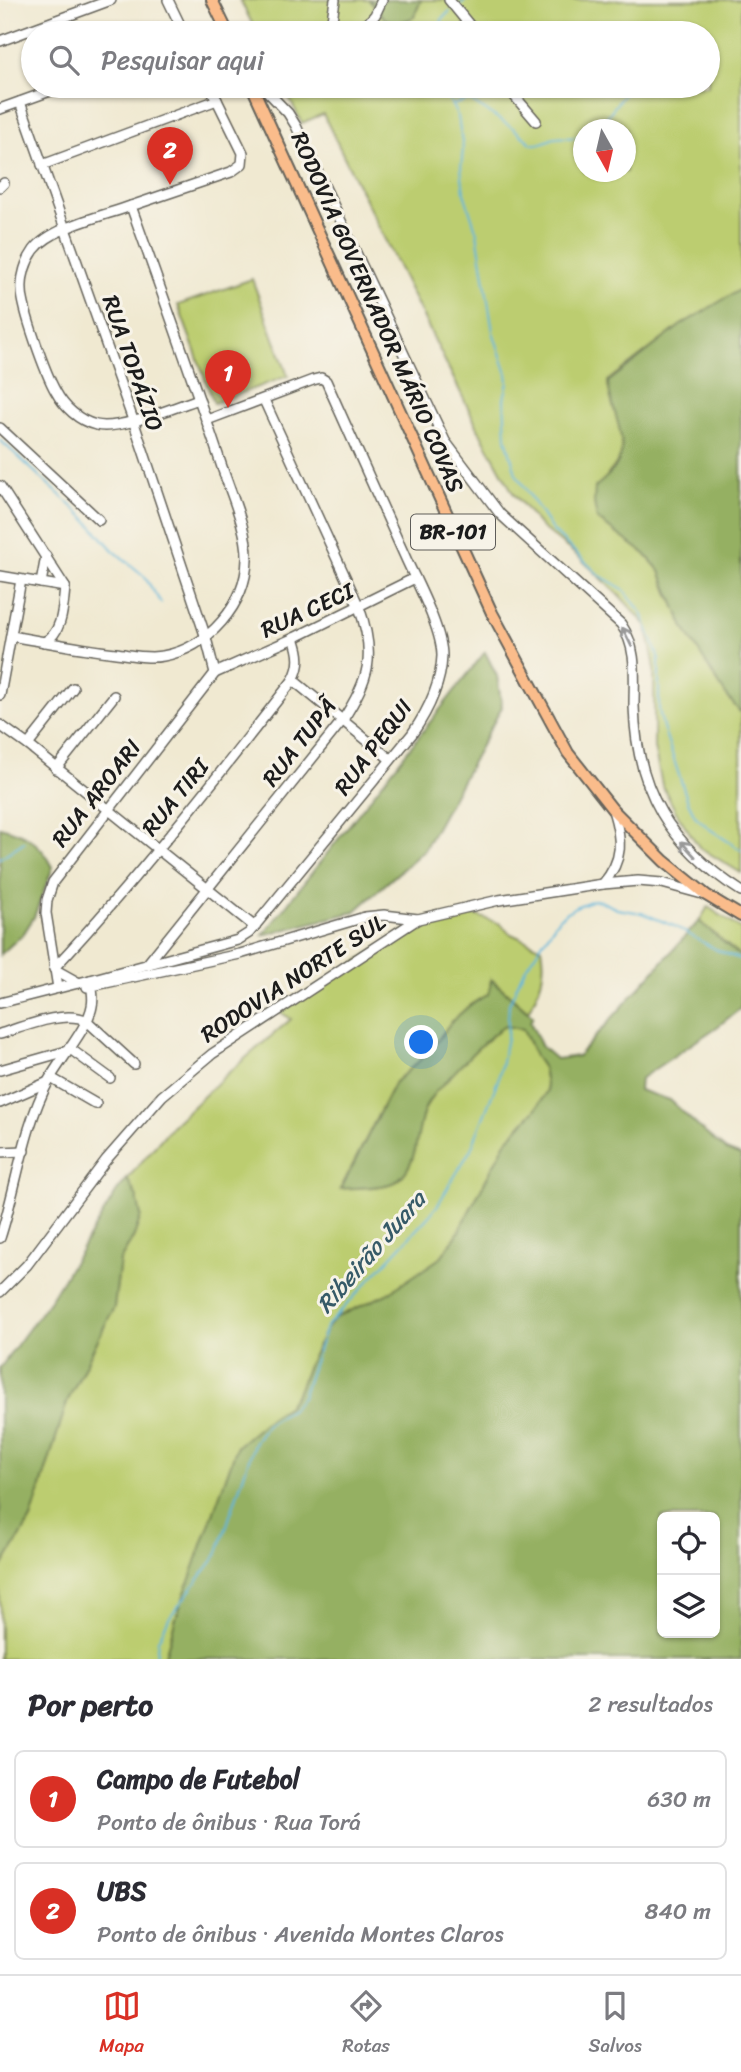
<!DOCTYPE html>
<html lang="pt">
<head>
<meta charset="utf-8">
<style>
	body { margin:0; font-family:Sriracha,sans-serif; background:#f7f7f7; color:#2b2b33 }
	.controls { position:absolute; right:21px; bottom:21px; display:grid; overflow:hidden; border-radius:10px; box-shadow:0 2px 5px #0004 }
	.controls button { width:63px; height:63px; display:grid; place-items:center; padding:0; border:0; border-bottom:2px solid #e1e1e2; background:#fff; color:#2b2b33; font:35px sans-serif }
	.compass { position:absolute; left:573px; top:119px; width:63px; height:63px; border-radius:50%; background:#fff; box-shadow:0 2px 5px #0004; rotate:172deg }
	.you { position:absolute; left:422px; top:1043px; width:24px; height:24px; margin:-18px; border:5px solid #fff; border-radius:50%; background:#1a73e8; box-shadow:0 0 0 10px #1a73e833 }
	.badge { display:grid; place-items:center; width:46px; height:46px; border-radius:50%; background:#d93025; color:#fff; font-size:23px; font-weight:700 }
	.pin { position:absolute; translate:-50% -58px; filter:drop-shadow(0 2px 4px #0008) }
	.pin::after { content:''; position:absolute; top:37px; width:24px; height:21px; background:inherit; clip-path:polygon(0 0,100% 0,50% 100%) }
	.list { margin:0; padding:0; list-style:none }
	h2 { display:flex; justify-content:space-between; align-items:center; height:91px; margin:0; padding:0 28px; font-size:30px }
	h2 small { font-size:23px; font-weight:400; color:#7c7c81 }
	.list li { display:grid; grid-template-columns:46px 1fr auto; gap:21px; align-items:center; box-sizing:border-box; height:98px; margin:0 14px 14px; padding:0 14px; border:2px solid #e1e1e2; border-radius:10px }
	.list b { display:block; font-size:26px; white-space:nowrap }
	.list p { margin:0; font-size:23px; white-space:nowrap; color:#7c7c81 }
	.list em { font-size:23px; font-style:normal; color:#7c7c81 }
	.icon { flex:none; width:38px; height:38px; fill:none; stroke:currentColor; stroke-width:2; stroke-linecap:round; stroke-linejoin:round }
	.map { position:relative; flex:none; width:741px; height:1659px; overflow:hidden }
	.search { position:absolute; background:#fff; box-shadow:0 2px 5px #0004; left:21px; right:21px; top:21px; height:77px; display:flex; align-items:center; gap:18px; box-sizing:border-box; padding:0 24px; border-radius:38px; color:#7c7c81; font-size:26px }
	.sheet { height:315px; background:#fff }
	nav { display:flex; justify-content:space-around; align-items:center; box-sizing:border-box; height:98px; border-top:2px solid #e1e1e2; background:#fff; font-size:19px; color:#7c7c81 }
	nav a { display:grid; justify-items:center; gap:4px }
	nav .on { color:#d93025 }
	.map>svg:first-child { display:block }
</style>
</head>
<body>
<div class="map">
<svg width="741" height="1659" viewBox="0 0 741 1659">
	<rect width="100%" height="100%" fill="#f7f3e8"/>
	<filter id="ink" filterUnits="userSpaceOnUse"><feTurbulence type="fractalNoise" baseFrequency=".0143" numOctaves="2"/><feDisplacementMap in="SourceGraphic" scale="14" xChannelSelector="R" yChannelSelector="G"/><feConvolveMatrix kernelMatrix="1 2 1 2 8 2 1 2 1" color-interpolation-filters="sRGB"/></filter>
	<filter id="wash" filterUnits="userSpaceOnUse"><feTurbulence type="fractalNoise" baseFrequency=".00686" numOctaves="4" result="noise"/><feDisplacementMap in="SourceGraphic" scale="28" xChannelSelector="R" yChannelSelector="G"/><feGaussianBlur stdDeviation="1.57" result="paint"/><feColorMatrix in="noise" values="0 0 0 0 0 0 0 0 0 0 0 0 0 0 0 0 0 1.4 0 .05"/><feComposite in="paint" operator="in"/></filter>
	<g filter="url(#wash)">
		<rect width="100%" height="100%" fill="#f0e9d1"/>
		<g fill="#bccd70" stroke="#6c7446" stroke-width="2" fill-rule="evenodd">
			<path d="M240 0H369L385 19 414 17 421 0H741V289L681 325 608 381C609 404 626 431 622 452 620 463 612 467 607 476 602 486 600 507 597 519L645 554 660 571 669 595 714 677 741 712V873L699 847 676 812 662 785 654 748V663L646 625 618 594 579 557 541 527 513 493 483 438 323 114 302 123 283 86H708V33H257ZM584 130H626V172H584Z"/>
			<path d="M252 279 288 376 214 403 178 305Z"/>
			<path d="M708 907 741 929V957L699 921Z"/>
			<path d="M469 913 501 924 509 933 542 948C547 972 540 990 528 1011L491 979 490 989 488 994 470 1005 451 1022 433 1047 419 1062 395 1082 341 1188C355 1187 389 1189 399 1179 412 1167 414 1150 417 1134 419 1124 423 1113 428 1103 436 1085 487 1038 505 1026L523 1029 535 1056 543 1068 547 1090 535 1110 507 1140 455 1238 440 1258 417 1275 387 1294 335 1318 309 1363 299 1389 288 1406 270 1418 176 1618 164 1659H0V1570L31 1519 67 1402 114 1307 120 1260 134 1236 137 1197 127 1179 172 1126 227 1074 291 1019 280 1012 402 932Z"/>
		</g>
		<g fill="#95b062" stroke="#58663f" stroke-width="2" fill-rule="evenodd">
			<path d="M369 0H421L414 17 398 24 385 19Z"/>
			<path d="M741 289V712H740L726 695 684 628 660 571 645 554 597 519 594 503 595 487C602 481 610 475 615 467 633 443 609 408 608 382L681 325Z"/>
			<path d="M485 652 497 676 502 707 424 850 354 912 263 935Z"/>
			<path d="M0 827C25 833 41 843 53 867L34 917 24 933 0 955Z"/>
			<path d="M699 921 741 957V1008L717 1027 640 1079 639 1090 670 1100 704 1132 726 1150 741 1156V1659H164L176 1618 237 1446 270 1418 288 1406 299 1389 309 1363 324 1333 335 1318 387 1294 440 1258 455 1238 507 1140 535 1110 547 1091 543 1068 535 1056 523 1029 504 1026C483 1041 466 1060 449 1078 443 1085 435 1091 430 1099 414 1123 422 1159 399 1179 389 1189 355 1187 341 1189L395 1082 418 1062 433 1047 451 1022 470 1005 488 994 490 989 491 979 533 1016 530 1022 542 1047 556 1059 578 1056ZM662 1517H715V1633H662Z"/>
			<path d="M127 1179 137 1197 141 1216 134 1236 120 1260 114 1307 67 1402 31 1519 0 1570V1368L52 1297 117 1191Z"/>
		</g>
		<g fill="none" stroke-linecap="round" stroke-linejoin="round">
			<g stroke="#5eb6db" stroke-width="2">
				<path d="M459 6 466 0"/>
				<path d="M440 33 442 19 450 11"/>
				<path d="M442 86 458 117 463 149 461 168 464 193 477 233 493 332 507 374 508 382 504 399 506 438 516 474 552 530 599 575 623 589 642 613 659 659V710L663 727 688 802 695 816 711 830 741 850"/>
				<path d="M452 105 469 100 513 128 532 144C541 145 546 141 554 138 564 136 571 140 584 136"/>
				<path d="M597 130 630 86"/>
				<path d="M0 440 85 518 113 550 144 576 161 603"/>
				<path d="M0 858 24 842"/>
				<path d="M156 1659 158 1640 169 1618 217 1555 255 1441 268 1423 293 1408 302 1397 326 1327 429 1216 437 1206 471 1149 498 1080 507 1038 509 1004 523 972 559 918 575 907 594 900 600 901 617 909 642 913 674 926 715 949 741 960"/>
			</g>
		</g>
	</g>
	<g filter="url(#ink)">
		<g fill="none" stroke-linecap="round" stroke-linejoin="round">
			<defs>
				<g id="minor">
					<path d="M168 0 184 33"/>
					<path d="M449 0 476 33"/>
					<path d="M330 33 335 0"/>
					<path d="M359 33 375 15 382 0"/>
					<path d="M0 41 111 0"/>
					<path d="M262 86 288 113 296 126 445 441 500 514 621 624C638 649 634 676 634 706 636 790 670 846 741 891"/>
					<path d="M508 86 512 93 536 121"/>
					<path d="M20 102 133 420 206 638 215 673 53 882 47 900 46 913 58 988"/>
					<path d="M0 109 64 86"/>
					<path d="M42 165 217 100"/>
					<path d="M0 187 4 183"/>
					<path d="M131 206C104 216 51 227 34 250 26 261 21 277 22 290 22 309 46 375 56 392 64 407 79 421 96 425 120 431 174 407 199 399"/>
					<path d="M0 428 99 520"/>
					<path d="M0 486 65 587"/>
					<path d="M0 576 65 587"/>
					<path d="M41 583 46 556"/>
					<path d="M11 636C46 642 81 649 116 653 132 655 147 659 163 656 208 648 246 605 247 559 248 531 231 494 222 467 193 379 162 293 131 206L231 172 242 164 243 153 210 86"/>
					<path d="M44 642C63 633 63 606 65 587"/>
					<path d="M215 673 294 638 415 578"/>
					<path d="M293 680 390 759"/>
					<path d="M0 695 21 580"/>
					<path d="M0 725 28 745 255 927"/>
					<path d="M28 745 73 688"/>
					<path d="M56 769 114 696"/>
					<path d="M603 884C624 859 622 840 613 810"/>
					<path d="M148 963 342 721C370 679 376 655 359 607L264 400"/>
					<path d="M54 968C139 877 216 779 293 680 301 665 300 654 294 638"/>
					<path d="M54 969 79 983"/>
					<path d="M90 980 238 940 249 933 412 734C428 711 441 684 442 656 442 630 418 585 407 561 380 501 353 441 326 381L321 378 313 380 207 420"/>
					<path d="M87 987 240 954 365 917 384 915 418 919"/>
					<path d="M0 1003 90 980C92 989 94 997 92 1006 89 1026 60 1060 49 1080 23 1128 17 1186 0 1238"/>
					<path d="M0 1034C23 1027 66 1009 87 1021L134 1064"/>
					<path d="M69 1048 110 1078"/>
					<path d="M0 1070 67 1051"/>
					<path d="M51 1078 96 1104"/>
					<path d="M0 1103 48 1082"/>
					<path d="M0 1152 24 1151"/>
					<path d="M0 1292 27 1265 106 1160 162 1096 212 1054 418 919 499 900 603 884 638 881 662 883 706 895"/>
				</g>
				<g id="major">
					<path d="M212 0 228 33"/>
					<path d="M252 86 492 613 568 753 613 810 664 861 706 895 741 916"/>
				</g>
			</defs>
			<use href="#minor" stroke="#66645b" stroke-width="12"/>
			<use href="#major" stroke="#66645b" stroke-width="14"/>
			<use href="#minor" stroke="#fff" stroke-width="9"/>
			<use href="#major" stroke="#fabc8b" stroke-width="10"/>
		</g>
		<defs><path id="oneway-shaft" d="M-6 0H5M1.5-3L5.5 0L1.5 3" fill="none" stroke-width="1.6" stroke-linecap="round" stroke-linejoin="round" transform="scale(1.75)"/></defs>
		<g stroke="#999">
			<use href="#oneway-shaft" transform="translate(627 637) rotate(-116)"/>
			<use href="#oneway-shaft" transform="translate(688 849) rotate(-133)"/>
		</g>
	</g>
	<g text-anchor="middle" stroke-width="6" stroke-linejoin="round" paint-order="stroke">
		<rect fill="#f7f3e8" stroke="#5e5c59" stroke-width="2" x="411" y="514.5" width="84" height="35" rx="5"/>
		<g font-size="21" font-weight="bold" fill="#1c1c1c">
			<text x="453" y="539">BR-101</text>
		</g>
		<g font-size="23" fill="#1c1c1c" stroke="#f7f3e8">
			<text transform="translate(378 312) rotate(66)" y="8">RODOVIA GOVERNADOR MÁRIO COVAS</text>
			<text transform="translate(133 363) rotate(71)" y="8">RUA TOPÁZIO</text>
			<text transform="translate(307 610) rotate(-25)" y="8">RUA CECI</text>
			<text transform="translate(299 742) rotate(-52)" y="8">RUA TUPÃ</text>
			<text transform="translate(373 747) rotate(-53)" y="8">RUA PEQUI</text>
			<text transform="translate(96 793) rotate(-52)" y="8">RUA AROARI</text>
			<text transform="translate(175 797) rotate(-51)" y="8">RUA TIRI</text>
			<text transform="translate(293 978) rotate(-33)" y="8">RODOVIA NORTE SUL</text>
		</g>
		<g font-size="24" font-style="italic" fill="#365a68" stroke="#f7f3e8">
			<text transform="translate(371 1252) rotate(-49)" y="8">Ribeirão Juara</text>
		</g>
	</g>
</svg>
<div class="controls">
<button><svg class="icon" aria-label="locate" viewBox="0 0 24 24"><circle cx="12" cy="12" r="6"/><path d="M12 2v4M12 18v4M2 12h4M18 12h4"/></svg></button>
<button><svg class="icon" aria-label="layers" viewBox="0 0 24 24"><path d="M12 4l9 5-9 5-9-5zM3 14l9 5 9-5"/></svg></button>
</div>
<svg class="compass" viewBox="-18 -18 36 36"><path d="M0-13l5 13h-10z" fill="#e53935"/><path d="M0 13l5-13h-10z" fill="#7c7c81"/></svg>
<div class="you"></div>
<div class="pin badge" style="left:228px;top:408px">1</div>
<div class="pin badge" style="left:170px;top:185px">2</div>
<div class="search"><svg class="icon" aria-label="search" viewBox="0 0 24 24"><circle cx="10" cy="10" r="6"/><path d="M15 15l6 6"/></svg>Pesquisar aqui</div>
</div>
<section class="sheet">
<h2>Por perto<small>2 resultados</small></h2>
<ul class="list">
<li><span class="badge">1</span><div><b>Campo de Futebol</b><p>Ponto de ônibus · Rua Torá</p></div><em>630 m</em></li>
<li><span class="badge">2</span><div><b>UBS</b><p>Ponto de ônibus · Avenida Montes Claros</p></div><em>840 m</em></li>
</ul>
</section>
<nav>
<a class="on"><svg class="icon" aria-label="map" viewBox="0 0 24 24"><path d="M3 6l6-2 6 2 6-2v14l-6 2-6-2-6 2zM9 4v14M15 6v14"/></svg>Mapa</a>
<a><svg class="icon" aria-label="directions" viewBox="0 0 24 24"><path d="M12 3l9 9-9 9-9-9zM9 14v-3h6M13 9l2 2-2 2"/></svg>Rotas</a>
<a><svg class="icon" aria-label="saved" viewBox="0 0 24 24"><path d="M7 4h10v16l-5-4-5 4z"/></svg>Salvos</a>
</nav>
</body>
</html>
